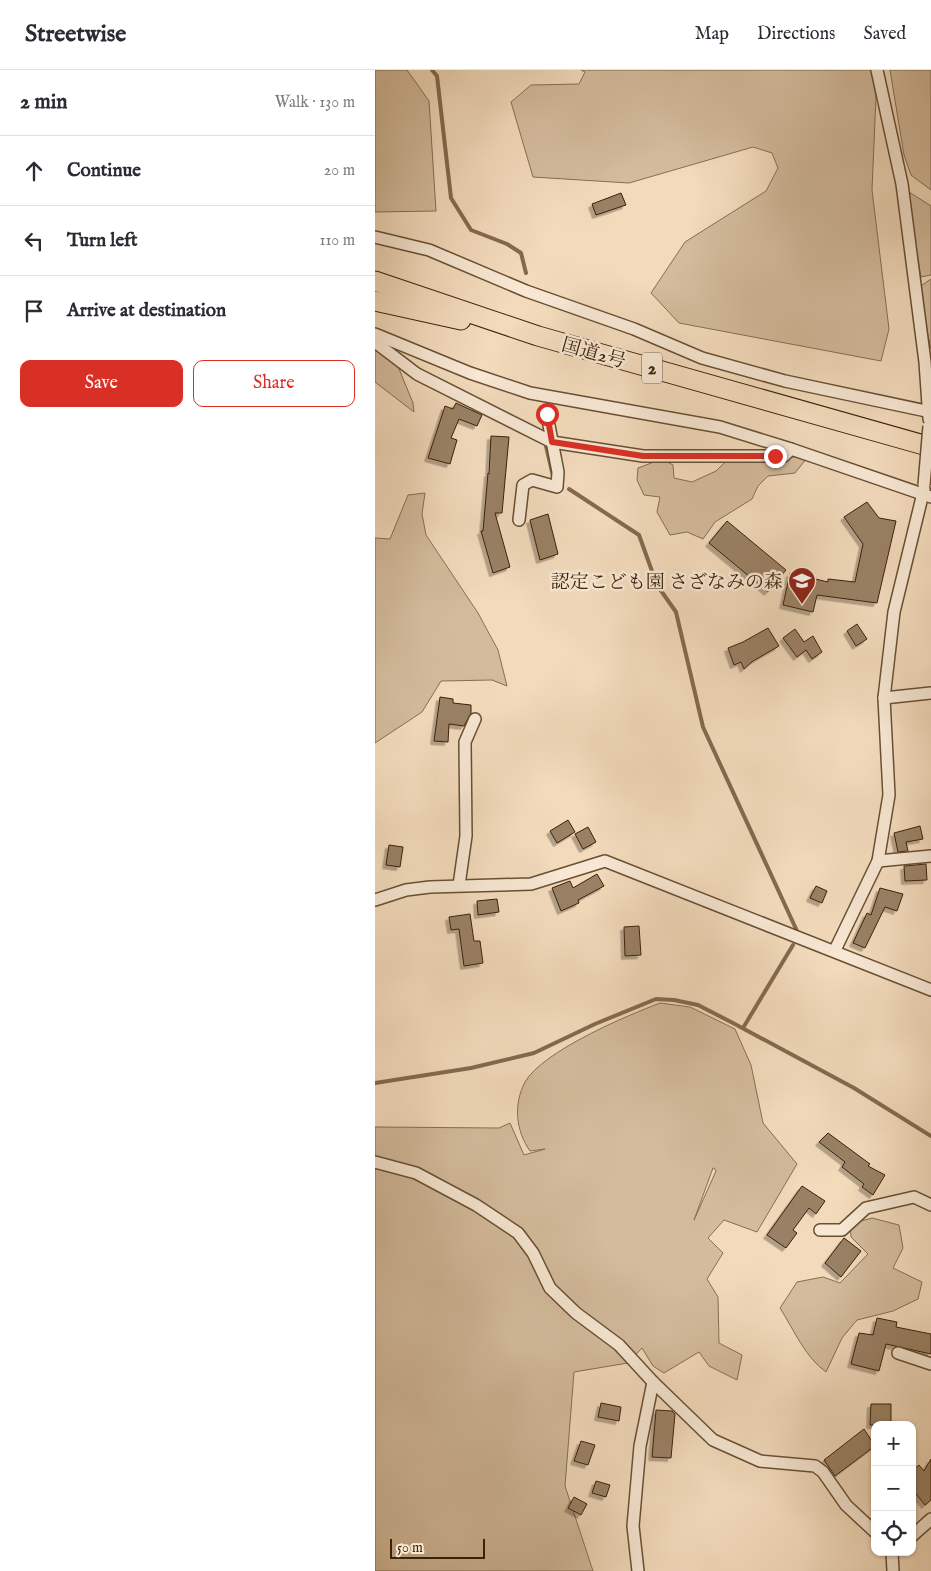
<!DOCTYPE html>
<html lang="en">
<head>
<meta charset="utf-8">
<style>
	body { margin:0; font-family:"IM FELL English","Noto Serif JP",serif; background:#f7f7f7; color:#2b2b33 }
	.controls { position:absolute; right:15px; bottom:15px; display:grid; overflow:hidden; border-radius:10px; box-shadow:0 1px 4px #0004 }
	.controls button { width:45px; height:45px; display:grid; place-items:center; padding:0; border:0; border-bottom:1px solid #e1e1e2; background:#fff; color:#2b2b33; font:25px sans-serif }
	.scale { position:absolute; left:15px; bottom:12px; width:95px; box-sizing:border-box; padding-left:5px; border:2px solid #3a2107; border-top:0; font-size:14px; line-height:18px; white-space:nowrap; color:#3a2107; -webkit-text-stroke:4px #f7e7d3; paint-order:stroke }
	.stop { position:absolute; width:15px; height:15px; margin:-11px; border:4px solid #d93025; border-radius:50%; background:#fff }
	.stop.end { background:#d93025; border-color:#fff; box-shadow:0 1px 5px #0008 }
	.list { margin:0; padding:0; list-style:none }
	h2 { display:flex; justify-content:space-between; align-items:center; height:65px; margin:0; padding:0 20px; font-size:21px }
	h2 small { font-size:16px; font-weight:400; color:#7c7c81 }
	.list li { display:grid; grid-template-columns:32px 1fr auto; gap:15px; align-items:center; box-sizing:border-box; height:70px; padding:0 20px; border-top:1px solid #e1e1e2 }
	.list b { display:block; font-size:19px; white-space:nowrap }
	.list em { font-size:16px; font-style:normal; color:#7c7c81 }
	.actions { display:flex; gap:10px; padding:15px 20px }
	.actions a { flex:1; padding:11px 0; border:1px solid #d93025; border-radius:10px; text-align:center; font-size:18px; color:#d93025 }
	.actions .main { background:#d93025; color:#fff }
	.icon { flex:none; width:28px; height:28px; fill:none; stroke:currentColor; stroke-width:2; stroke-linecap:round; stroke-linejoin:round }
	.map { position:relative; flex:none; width:556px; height:1501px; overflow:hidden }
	header { display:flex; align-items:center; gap:30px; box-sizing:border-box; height:70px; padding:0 25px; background:#fff; border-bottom:1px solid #e1e1e2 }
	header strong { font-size:24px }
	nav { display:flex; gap:28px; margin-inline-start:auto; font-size:18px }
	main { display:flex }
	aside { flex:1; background:#fff }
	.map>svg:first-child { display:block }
</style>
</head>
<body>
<header>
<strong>Streetwise</strong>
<nav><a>Map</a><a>Directions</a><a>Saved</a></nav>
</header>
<main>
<aside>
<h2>2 min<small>Walk · 130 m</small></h2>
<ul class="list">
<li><svg class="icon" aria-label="ahead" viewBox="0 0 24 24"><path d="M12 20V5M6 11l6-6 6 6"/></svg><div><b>Continue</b></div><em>20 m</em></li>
<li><svg class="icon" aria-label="left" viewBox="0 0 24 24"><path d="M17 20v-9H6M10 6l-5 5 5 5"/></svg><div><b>Turn left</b></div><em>110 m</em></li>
<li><svg class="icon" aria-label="arrive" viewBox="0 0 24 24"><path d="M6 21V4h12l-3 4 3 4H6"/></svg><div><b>Arrive at destination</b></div></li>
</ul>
<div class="actions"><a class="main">Save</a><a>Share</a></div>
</aside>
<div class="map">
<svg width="556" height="1501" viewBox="0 0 556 1501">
	<defs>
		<filter id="shadow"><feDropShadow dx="-3.5" dy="3.5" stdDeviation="0" flood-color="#0004"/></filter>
	</defs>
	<rect width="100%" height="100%" fill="#f2dabb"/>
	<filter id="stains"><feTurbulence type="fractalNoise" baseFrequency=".004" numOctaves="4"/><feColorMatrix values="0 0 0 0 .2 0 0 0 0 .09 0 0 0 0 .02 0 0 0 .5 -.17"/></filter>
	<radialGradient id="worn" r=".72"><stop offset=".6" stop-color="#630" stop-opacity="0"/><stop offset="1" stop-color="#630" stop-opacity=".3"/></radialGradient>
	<g fill="#d3bb9c" stroke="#866e52" fill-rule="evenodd">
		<path d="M0 0H32L54 31 61 141 0 142Z"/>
		<path d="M206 0H497L501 27 497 120 514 259 506 291 304 253 276 223 310 172 391 121 403 98 397 83 378 77 254 113 158 107 136 32 156 15 204 14 210 2Z"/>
		<path d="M515 0H556V120L536 105 529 85Z"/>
		<path d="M534 122 556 136V205L546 207 532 129Z"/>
		<path d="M556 209V279L543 218Z"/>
		<path d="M0 278 22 294 38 333 39 342 0 312Z"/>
		<path d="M400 386 432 388 420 403 393 406 383 416 377 429 340 452 328 469 312 462 295 465 282 442 285 427 269 425 262 410 263 398 287 389 298 395 299 408 317 412 341 401 353 389Z"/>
		<path d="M50 423 47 444 51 465 103 543 123 580 132 616 117 610 66 611 47 642 0 673V468L15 469 33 425Z"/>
		<path d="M285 933 315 937 360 959 376 995 388 1053 422 1094 382 1162 349 1150 333 1168 348 1183 332 1209 343 1227 344 1273 367 1285 362 1310 334 1296 324 1282 289 1303 278 1296 267 1278 253 1293 199 1302 190 1416 218 1501H0V1057L124 1058 135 1053 149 1085 170 1079 155 1081C141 1061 138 1035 150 1012 168 981 251 946 285 933ZM339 1098 341 1101 319 1150 338 1098Z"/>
		<path d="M497 1148 524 1155 528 1178 518 1198 547 1212 543 1229 518 1241 482 1250 467 1268 451 1302C430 1287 419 1260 405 1238L422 1212 448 1207 465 1213 493 1184 476 1167 475 1154Z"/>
	</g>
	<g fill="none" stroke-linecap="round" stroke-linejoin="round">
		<g stroke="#836a4e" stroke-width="4">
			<path d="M57 0 62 6 76 128 96 160 132 174 146 183 151 203"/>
			<path d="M171 376 178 406"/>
			<path d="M194 419 264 465 282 515 301 542 328 657 422 861"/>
			<path d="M368 958 418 875"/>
			<path d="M0 1013 96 998 159 983 220 954 281 929 299 930 323 935 358 953 479 1018 556 1066"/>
		</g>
	</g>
	<g fill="#9a8165" stroke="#3a2107" filter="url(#shadow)">
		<path d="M246 123 251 135 221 145 217 134Z"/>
		<path d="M81 333 107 345 102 356 84 349 76 368 82 370 75 394 53 388 70 336 78 339Z"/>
		<path d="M116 366 134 367 127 443H120L135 497 118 503 106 461H108L113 403 114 404Z"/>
		<path d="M492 432 504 448 521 451 502 533 442 525 438 542 408 535 415 503 453 512V509L480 512 488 474 469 447Z"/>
		<path d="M173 444 183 484 165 490 155 450Z"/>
		<path d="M352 451 411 500 393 522 334 473Z"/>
		<path d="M482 554 492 569 481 576 472 561Z"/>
		<path d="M393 558 404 576 378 591 369 599 366 592 359 595 353 578 368 572Z"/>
		<path d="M420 559 429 572 438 566 447 582 437 589 431 580 422 587 408 568Z"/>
		<path d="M65 627 78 629V633L96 635V643L89 656 74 654 73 672 59 671Z"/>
		<path d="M193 750 200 762 182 773 175 761Z"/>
		<path d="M545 756 548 769 531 772 533 781 523 782 519 763Z"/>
		<path d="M213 757 221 772 208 779 200 764Z"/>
		<path d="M14 775 28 777 25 797 11 795Z"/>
		<path d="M551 794 552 810 530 811 529 796Z"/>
		<path d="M222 804 229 816 203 830 204 833 186 841 177 818 195 811 198 818Z"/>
		<path d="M441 816 452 821 447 833 435 828Z"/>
		<path d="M505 818 528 824 522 841 510 837 490 878 478 873 492 843 496 845Z"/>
		<path d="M122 829 124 842 103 845 102 831Z"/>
		<path d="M95 844 99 871H105L108 893 89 896 84 859 76 860 74 847Z"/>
		<path d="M264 856 266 885 250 886 249 857Z"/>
		<path d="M453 1063 495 1094 493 1096 510 1105 498 1125 487 1117 489 1114 467 1097 470 1092 444 1072Z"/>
		<path d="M427 1116 450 1131 441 1144 434 1138 418 1160 422 1163 411 1178 392 1165Z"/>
		<path d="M469 1168 486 1181 466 1207 450 1193Z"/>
		<path d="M502 1248 522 1252 521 1257 556 1264V1284L511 1274 504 1301 476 1294 484 1263 498 1265Z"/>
		<path d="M226 1333 246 1337 244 1351 223 1347Z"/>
		<path d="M496 1334H516V1355H495Z"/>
		<path d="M281 1340 297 1341 300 1344 296 1388 277 1387Z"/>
		<path d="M489 1359 500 1376 460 1406 449 1390Z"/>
		<path d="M206 1371 220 1375 213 1395 199 1391Z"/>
		<path d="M556 1389V1430L550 1435 537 1419V1401L544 1395 549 1401Z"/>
		<path d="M221 1411 235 1415 231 1427 217 1423Z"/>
		<path d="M199 1427 212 1434 206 1445 193 1438Z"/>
	</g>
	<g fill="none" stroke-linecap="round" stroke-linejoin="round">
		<defs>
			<g id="minor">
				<path d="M502 0 527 114 550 292 554 349"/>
				<path d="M0 167 54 180 151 221 259 259 327 288 410 311 556 342"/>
				<path d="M0 264 95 303 155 323 345 357 416 379 556 427"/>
				<path d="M0 272 42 304 177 372 268 386H409L416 379"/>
				<path d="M144 450 148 415 157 410 182 417 183 402 172 345"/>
				<path d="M509 628 556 623"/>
				<path d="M503 791 556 786"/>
				<path d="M84 815 91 766 90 672 100 649"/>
				<path d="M0 830 31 820 55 817 156 814 230 791 556 920"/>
				<path d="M460 880 503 791 514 725 509 628 519 542 549 419"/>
				<path d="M0 1092 41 1103 101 1135 143 1163 158 1183 175 1218 201 1243 244 1275 278 1312 338 1370 385 1391 440 1396 448 1402 471 1435 500 1462"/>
				<path d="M445 1160H467L491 1138 539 1127 556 1135"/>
				<path d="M523 1283 556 1294"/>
				<path d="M537 1466 556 1449"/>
				<path d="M517 1482 518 1501"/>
				<path d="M263 1501 258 1456 265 1376 278 1312"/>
			</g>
			<g id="trunk">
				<path d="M0 211 163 266 556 377"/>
				<path d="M0 231 86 250"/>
			</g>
		</defs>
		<use href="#minor" stroke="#684f34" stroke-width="14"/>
		<use href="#trunk" stroke="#3a2107" stroke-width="21"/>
		<use href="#minor" stroke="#f7e7d3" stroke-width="11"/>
		<use href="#trunk" stroke="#f2dabb" stroke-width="19"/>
		<defs>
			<path id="minor-bridge" d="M549 415 554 356"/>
		</defs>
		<use href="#minor-bridge" stroke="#684f34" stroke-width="14" stroke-linecap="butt"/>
		<use href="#minor-bridge" stroke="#f7e7d3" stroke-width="11"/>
	</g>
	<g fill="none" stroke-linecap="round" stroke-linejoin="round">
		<path stroke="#d93025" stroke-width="6" d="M172 344 177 372 184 373 268 386H400"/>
	</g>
	<defs>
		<symbol id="school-pin" viewBox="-11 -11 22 30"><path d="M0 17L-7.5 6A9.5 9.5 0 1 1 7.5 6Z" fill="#8f2418" stroke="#f7e7d3"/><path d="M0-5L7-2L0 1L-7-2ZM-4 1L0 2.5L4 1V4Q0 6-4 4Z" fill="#fff"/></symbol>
	</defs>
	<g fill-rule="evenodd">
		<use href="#school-pin" x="411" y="495" width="32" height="43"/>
	</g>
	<g text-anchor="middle" stroke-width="5" stroke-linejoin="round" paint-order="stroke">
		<rect fill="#f7e7d3" stroke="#735c44" stroke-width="1" x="267" y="282.5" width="20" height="31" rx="4"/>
		<g font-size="18" font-weight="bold" fill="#3a2107">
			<text x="277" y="304">2</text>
		</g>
		<g font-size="19" fill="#3a2107" stroke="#f7e7d3">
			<text transform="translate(219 282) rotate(16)" y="7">国道2号</text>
		</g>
		<g font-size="19" fill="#3a2107" stroke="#f7e7d3" text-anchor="end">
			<text x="408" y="518">認定こども園 さざなみの森</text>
		</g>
	</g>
	<rect width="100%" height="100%" filter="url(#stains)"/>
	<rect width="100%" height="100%" fill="url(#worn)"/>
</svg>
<div class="controls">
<button>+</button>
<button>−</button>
<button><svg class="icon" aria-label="locate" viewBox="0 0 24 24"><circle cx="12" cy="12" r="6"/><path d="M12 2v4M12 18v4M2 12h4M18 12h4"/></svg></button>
</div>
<div class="scale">50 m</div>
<div class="stop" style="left:172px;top:344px"></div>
<div class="stop end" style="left:400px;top:386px"></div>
</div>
</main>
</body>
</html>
